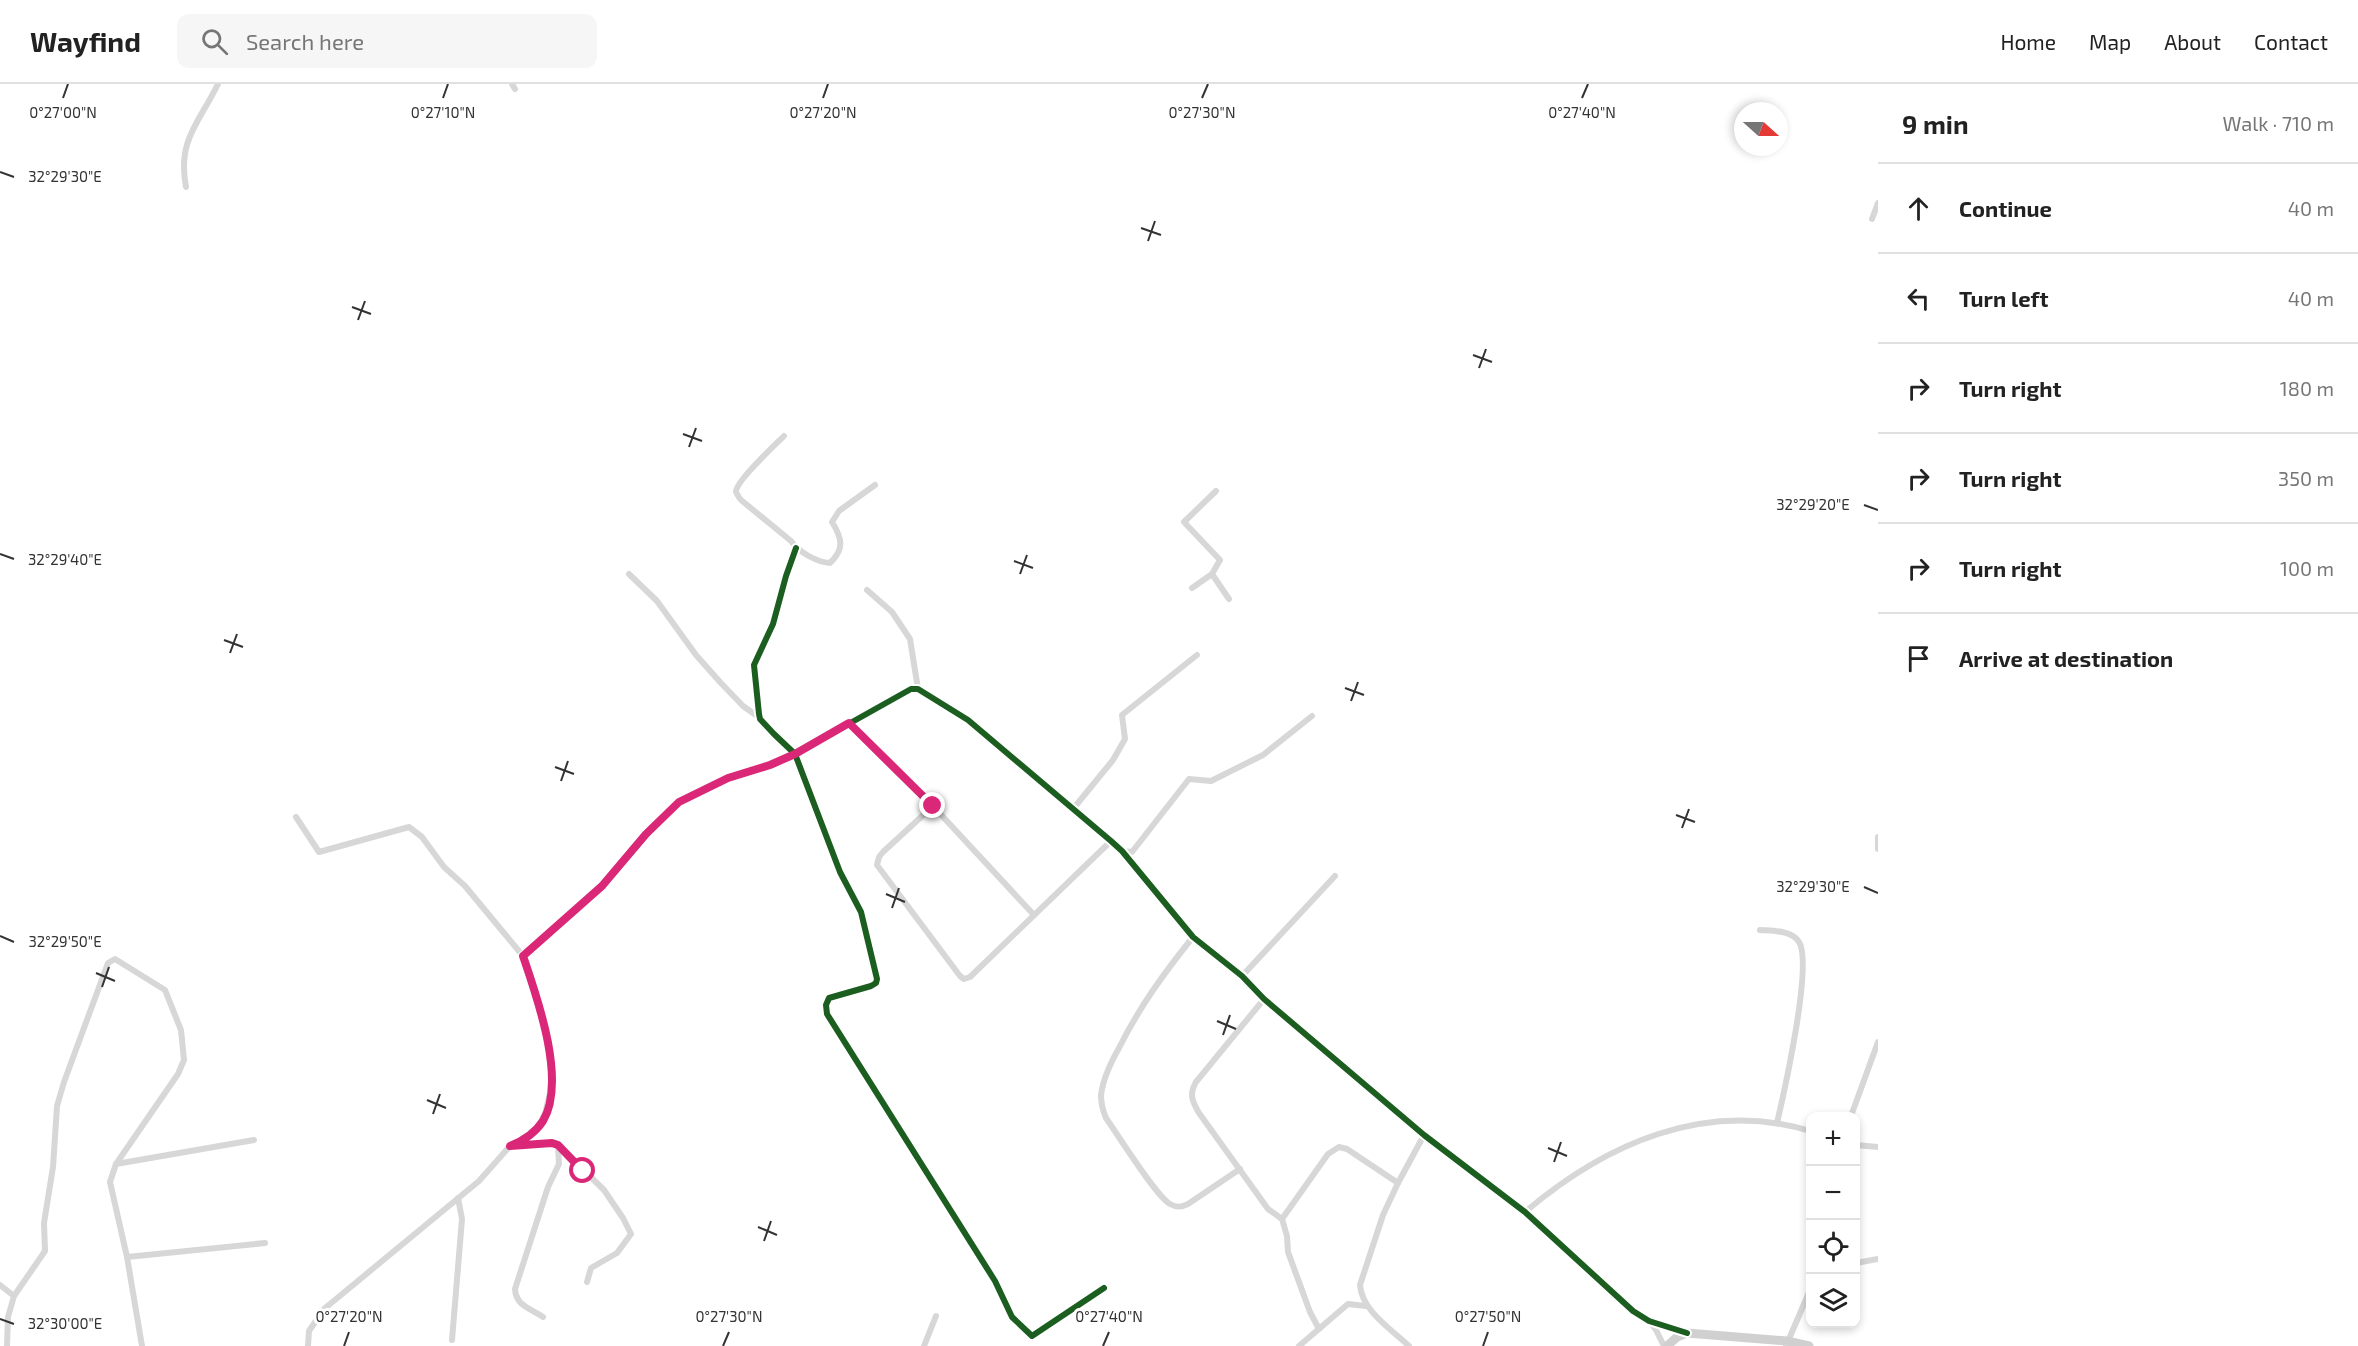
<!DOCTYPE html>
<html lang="en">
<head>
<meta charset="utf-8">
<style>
	body { margin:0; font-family:"Exo 2",sans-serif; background:#f6f6f6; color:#222 }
	.controls { position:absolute; right:18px; bottom:18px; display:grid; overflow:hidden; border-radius:12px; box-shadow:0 3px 9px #0003 }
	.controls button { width:54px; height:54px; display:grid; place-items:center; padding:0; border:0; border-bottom:2px solid #e0e0e0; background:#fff; color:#222; font:30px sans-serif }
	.compass { position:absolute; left:1734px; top:18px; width:54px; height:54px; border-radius:50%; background:#fff; box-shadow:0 3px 9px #0003; rotate:111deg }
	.stop { position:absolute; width:18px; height:18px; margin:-14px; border:4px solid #db2777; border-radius:50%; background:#fff }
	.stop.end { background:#db2777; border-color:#fff; box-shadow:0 2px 6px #0008 }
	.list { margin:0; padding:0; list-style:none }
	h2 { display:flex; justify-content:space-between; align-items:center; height:78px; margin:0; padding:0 24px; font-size:26px }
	h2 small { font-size:20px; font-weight:400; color:#767676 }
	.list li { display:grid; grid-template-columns:39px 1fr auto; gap:18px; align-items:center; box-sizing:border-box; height:90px; padding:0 24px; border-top:2px solid #e0e0e0 }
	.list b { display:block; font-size:22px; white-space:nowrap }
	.list em { font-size:20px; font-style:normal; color:#767676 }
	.icon { flex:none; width:33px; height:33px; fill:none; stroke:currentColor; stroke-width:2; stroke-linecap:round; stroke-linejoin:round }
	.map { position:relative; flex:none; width:1878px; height:1262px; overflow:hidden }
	header { display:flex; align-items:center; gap:36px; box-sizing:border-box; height:84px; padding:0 30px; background:#fff; border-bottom:2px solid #e0e0e0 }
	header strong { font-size:28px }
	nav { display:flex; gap:33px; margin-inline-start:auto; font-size:21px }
	.search { width:420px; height:54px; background:#f6f6f6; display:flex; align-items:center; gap:15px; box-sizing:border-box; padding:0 21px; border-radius:12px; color:#767676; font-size:22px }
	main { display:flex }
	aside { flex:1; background:#fff }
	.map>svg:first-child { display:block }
</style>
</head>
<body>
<header>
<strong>Wayfind</strong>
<div class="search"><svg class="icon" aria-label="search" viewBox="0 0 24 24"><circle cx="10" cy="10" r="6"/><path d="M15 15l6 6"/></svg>Search here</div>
<nav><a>Home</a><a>Map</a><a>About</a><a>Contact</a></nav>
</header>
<main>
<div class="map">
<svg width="1878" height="1262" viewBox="0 0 1878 1262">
	<rect width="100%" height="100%" fill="#fff"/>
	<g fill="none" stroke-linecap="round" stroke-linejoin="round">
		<g stroke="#d7d7d7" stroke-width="6">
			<path d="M512 0 515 5"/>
			<path d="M186 103C177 56 199 39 218 0"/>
			<path d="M1872 135 1878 119"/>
			<path d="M784 352C775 361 735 398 736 408 737 410 740 415 741 416L791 457C799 468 816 478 830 479 845 465 842 454 832 438L839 427 875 401"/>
			<path d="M796 464 786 492 773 540 754 581 759 630 760 635 774 650 795 670 840 788 861 828 877 895 876 899 871 902 829 914 826 921 827 930 995 1197 1012 1233 1032 1252 1104 1204"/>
			<path d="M629 490 657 517 696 571 720 598 743 622 760 634"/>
			<path d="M1212 490 1229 515"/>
			<path d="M1192 504 1212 490 1220 476 1184 438 1216 407"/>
			<path d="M867 506 892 528 910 555 918 605"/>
			<path d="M849 639 933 722 1034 831"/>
			<path d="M933 722 883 768 879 773 877 781 960 892 964 895 970 893 1111 757"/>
			<path d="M1073 725 1113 676 1125 655 1122 631 1197 571"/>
			<path d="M296 733 319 768 409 743 422 753 444 783 465 802 523 872 536 910 546 948 552 989 550 1009 545 1030 537 1044 524 1057 510 1062 479 1097 324 1225 309 1247 308 1262"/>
			<path d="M1878 753V765"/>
			<path d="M1122 767 1132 768 1189 695 1211 697 1263 671 1312 632"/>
			<path d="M1760 846C1772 847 1792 846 1799 858 1813 880 1784 1009 1777 1039"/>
			<path d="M1193 853C1164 889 1140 922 1119 964 1111 978 1103 995 1101 1011 1101 1019 1103 1027 1106 1034 1118 1051 1156 1112 1170 1120 1177 1124 1182 1123 1188 1120L1240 1085"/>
			<path d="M523 872 602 802 646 751 679 718 728 694 770 681 795 670 911 605H918L968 636 1111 757 1122 767 1193 853 1242 892 1264 915 1424 1051 1525 1128 1633 1227 1649 1237 1686 1249"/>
			<path d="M1242 892 1335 792"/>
			<path d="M1264 915 1196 998C1189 1010 1192 1017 1199 1029L1268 1125 1282 1135 1287 1152 1288 1168 1310 1228 1319 1245"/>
			<path d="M1851 1032 1878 958"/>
			<path d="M1856 1061 1878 1063"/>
			<path d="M517 1062 552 1059 558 1061 604 1106 623 1134 631 1150 617 1169 591 1184 587 1198"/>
			<path d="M116 1080 254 1056"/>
			<path d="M1525 1128C1605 1060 1705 1015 1810 1047"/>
			<path d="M1282 1135 1328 1070 1339 1063 1347 1065 1398 1099"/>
			<path d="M127 1173 265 1159"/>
			<path d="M1856 1179 1878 1175"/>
			<path d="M0 1201 14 1212 8 1233 7 1262"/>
			<path d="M14 1212 45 1167 44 1139 53 1083 57 1022 64 998 108 879 115 875 165 906 181 946 184 976 178 990 116 1080 110 1098 127 1173 142 1262"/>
			<path d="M543 1233C530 1224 516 1222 515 1205L548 1103 559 1080 558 1062"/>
			<path d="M1650 1238 1656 1246 1664 1262"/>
			<path d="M452 1256 462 1135 458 1114"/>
			<path d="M924 1262 936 1232"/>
			<path d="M1299 1262 1348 1220 1366 1222"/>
			<path d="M1409 1262C1391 1245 1362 1227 1360 1201L1383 1131 1398 1099 1424 1051"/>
			<path d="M1786 1262 1810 1206"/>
		</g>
		<path stroke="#d0d0d0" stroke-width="9" d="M1667 1262 1677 1253 1687 1249 1787 1257 1809 1262"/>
		<defs>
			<g id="cycleway">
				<path d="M796 464 786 492 773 540 754 581 759 630 760 635 774 650 795 670 840 788 861 828 877 895 876 899 871 902 829 914 826 921 827 930 995 1197 1012 1233 1032 1252 1104 1204"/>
				<path d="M523 872 602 802 646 751 679 718 728 694 770 681 795 670 911 605H918L968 636 1111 757 1122 767 1193 853 1242 892 1264 915 1424 1051 1525 1128 1633 1227 1649 1237 1687 1249"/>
			</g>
		</defs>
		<use href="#cycleway" stroke="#fff" stroke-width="10"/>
		<use href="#cycleway" stroke="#1b5e20" stroke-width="6"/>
	</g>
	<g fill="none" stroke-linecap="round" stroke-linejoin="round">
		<path stroke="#db2777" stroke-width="8" d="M583 1087 558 1061 552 1059 510 1062C523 1057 535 1049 543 1037 567 997 537 913 523 872L602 802 646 750 679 718 728 694 770 681 795 670 849 639 933 722"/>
	</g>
	<path fill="none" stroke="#333" stroke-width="2" d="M63 14 68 0M443 14 448 0M823 14 828 0M1202 14 1208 0M1582 14 1588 0M0 88 14 93M1141 144 1161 151M1148 157 1155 137M352 223 371 230M358 236 365 217M1473 271 1492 278M1479 284 1486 265M683 350 702 357M689 363 696 344M1864 421 1878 426M0 470 14 475M1014 477 1033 484M1020 490 1027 471M224 556 243 563M230 569 237 550M1345 604 1364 611M1351 617 1358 598M555 683 574 690M561 697 568 677M1676 731 1695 738M1682 744 1689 725M1864 803 1878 809M886 810 905 818M892 824 899 804M0 852 14 858M96 889 115 897M102 903 109 883M1217 937 1236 945M1223 951 1230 931M427 1016 446 1024M433 1030 440 1010M1548 1064 1567 1072M1554 1078 1561 1058M758 1143 777 1151M764 1157 771 1137M0 1235 14 1240M344 1262 349 1248M723 1262 729 1248M1103 1262 1109 1248M1483 1262 1488 1248"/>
	<g font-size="15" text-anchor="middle" fill="#333" stroke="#fff" stroke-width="6" stroke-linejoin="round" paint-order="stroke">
		<text x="63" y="34">0°27'00"N</text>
		<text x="443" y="34">0°27'10"N</text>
		<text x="823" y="34">0°27'20"N</text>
		<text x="1202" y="34">0°27'30"N</text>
		<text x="1582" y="34">0°27'40"N</text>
		<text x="65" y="98">32°29'30"E</text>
		<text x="1813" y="426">32°29'20"E</text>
		<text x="65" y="481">32°29'40"E</text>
		<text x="1813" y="808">32°29'30"E</text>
		<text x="65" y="863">32°29'50"E</text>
		<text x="349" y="1238">0°27'20"N</text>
		<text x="729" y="1238">0°27'30"N</text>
		<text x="1109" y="1238">0°27'40"N</text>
		<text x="1488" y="1238">0°27'50"N</text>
		<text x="65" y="1245">32°30'00"E</text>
	</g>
</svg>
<div class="controls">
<button>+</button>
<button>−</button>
<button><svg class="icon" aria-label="locate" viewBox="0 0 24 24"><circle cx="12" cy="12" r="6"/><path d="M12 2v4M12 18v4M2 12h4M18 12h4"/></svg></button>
<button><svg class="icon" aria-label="layers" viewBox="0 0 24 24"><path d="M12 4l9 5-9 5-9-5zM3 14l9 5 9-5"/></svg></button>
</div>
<svg class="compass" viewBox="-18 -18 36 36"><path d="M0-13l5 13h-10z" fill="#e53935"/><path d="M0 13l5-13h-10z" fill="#767676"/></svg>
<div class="stop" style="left:583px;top:1087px"></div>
<div class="stop end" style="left:933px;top:722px"></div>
</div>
<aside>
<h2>9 min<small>Walk · 710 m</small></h2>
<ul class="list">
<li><svg class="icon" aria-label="ahead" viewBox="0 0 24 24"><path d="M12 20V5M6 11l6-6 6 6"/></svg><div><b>Continue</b></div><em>40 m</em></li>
<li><svg class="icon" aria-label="left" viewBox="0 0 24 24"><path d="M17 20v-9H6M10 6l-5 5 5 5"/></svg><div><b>Turn left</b></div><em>40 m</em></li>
<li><svg class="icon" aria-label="right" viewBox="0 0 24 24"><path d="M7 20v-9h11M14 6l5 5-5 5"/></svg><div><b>Turn right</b></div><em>180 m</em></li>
<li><svg class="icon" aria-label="right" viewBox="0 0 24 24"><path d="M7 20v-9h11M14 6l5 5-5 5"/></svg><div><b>Turn right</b></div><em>350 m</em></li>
<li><svg class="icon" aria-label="right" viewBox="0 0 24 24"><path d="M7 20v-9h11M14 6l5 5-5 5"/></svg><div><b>Turn right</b></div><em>100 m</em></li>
<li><svg class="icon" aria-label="arrive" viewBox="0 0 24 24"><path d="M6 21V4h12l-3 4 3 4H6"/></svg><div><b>Arrive at destination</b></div></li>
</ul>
</aside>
</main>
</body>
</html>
